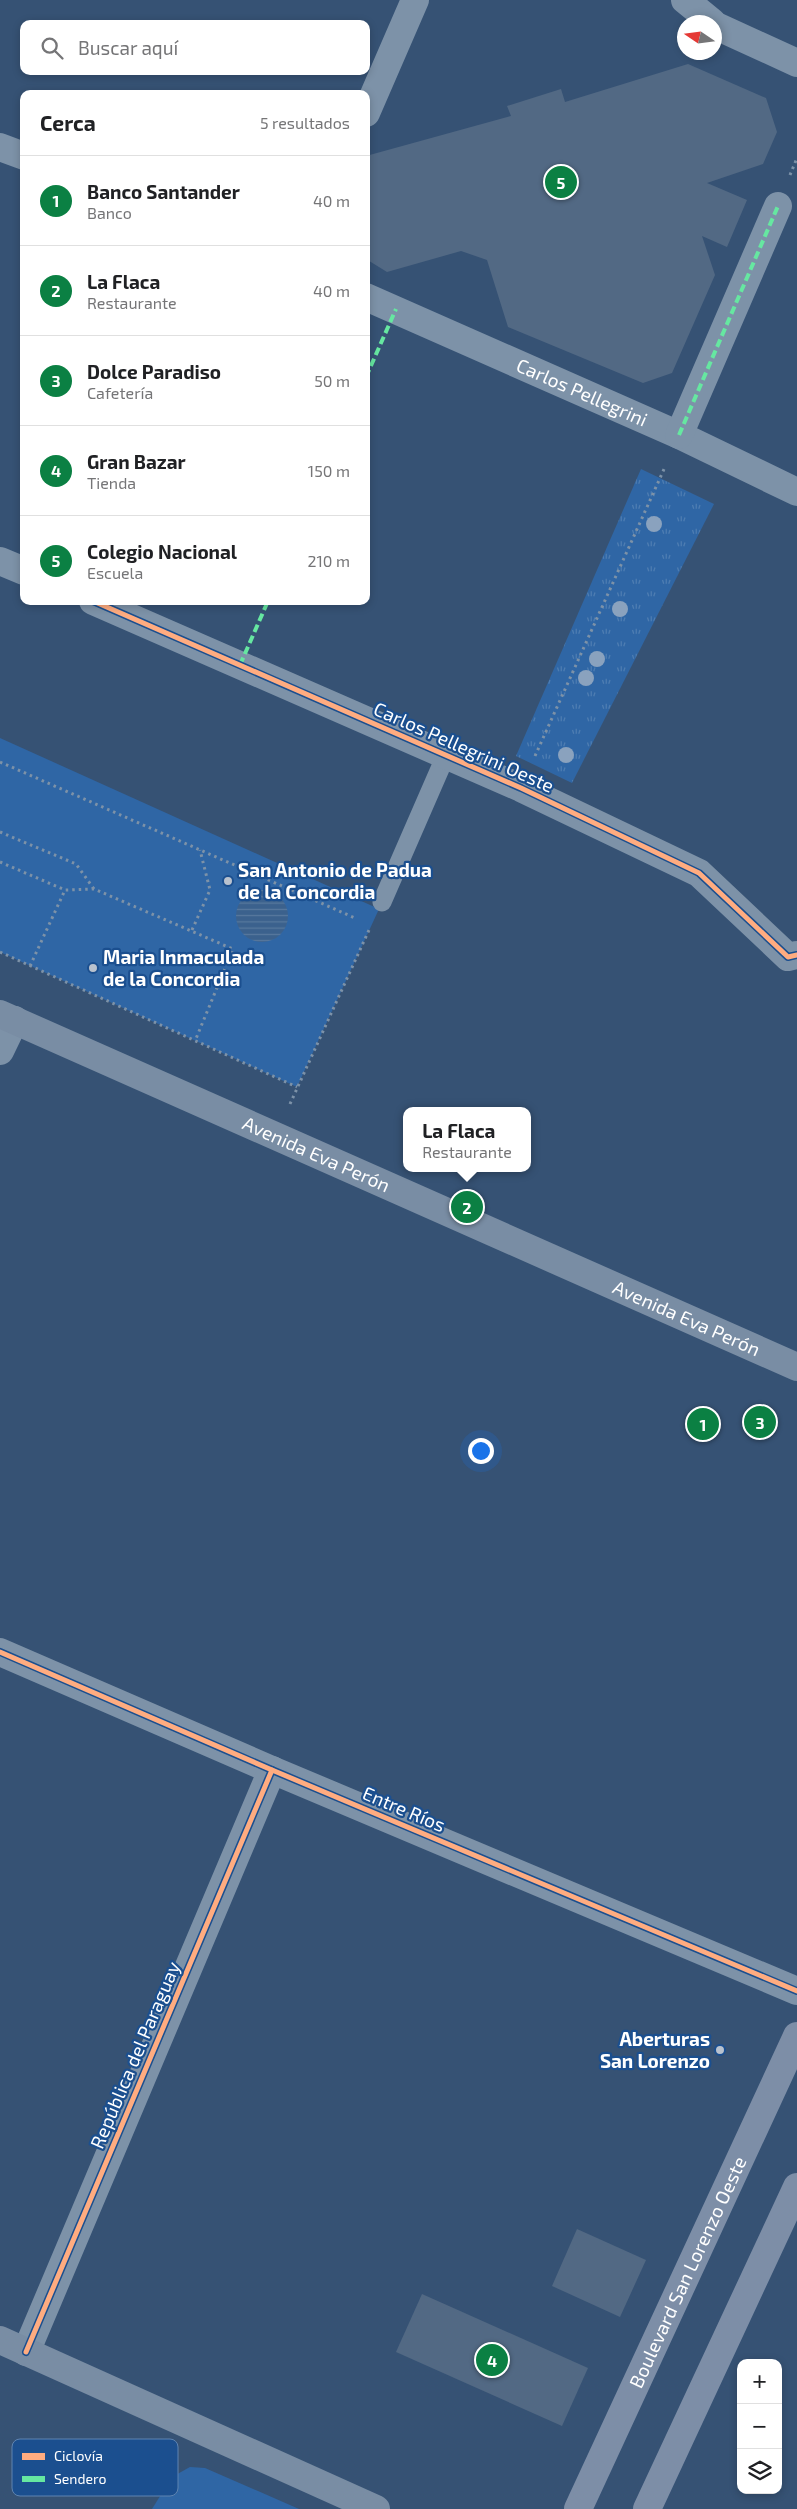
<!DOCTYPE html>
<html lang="es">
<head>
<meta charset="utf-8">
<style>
	body { margin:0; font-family:"Exo 2",sans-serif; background:#f6f6f6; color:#202124 }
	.controls { position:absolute; right:15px; bottom:15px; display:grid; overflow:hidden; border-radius:10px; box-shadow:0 2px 8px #0003 }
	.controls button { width:45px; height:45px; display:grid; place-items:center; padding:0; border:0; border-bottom:1px solid #e0e0e0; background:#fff; color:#202124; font:25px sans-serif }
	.compass { position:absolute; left:677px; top:15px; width:45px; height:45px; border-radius:50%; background:#fff; box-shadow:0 2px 8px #0003; rotate:283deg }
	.you { position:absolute; left:480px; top:1450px; width:18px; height:18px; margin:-12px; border:4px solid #fff; border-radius:50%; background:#1a73e8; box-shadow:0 0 0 8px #1a73e833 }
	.badge { display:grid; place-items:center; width:32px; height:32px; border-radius:50%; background:#0b8043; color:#fff; font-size:16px; font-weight:700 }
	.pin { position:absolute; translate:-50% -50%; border:2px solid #fff; box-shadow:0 1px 5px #0006 }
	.popup { position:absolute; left:403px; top:1107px; width:128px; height:65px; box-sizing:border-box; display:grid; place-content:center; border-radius:10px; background:#fff; filter:drop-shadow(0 1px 4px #0005); font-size:16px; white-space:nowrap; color:#757577 }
	.popup b { font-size:19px; color:#202124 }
	.popup::after { content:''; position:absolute; left:50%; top:100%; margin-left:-10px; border:10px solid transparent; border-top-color:#fff }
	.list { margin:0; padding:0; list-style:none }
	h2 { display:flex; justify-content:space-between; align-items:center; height:65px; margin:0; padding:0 20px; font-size:21px }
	h2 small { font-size:16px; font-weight:400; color:#757577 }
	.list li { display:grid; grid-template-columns:32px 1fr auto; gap:15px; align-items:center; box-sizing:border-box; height:90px; padding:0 20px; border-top:1px solid #e0e0e0 }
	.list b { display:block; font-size:19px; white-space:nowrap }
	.list p { margin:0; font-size:16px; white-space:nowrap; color:#757577 }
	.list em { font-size:16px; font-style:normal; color:#757577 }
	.icon { flex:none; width:28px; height:28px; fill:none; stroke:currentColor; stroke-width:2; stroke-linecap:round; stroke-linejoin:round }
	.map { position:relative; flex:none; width:797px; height:2509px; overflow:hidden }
	.search { position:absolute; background:#fff; box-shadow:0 2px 8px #0003; left:20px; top:20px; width:350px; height:55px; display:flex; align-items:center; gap:12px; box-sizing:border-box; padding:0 18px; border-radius:10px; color:#757577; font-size:19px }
	.panel { position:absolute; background:#fff; box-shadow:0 2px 8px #0003; left:20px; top:90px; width:350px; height:515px; border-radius:10px }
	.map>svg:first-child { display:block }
</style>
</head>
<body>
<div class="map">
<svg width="797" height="2509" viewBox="0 0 797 2509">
	<defs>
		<pattern id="grass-tufts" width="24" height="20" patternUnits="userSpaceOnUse" patternTransform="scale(1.25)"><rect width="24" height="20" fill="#2f66a5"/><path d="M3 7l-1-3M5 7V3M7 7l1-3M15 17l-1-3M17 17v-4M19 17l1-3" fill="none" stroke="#4e7db2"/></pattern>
		<pattern id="water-rules" width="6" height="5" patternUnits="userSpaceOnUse" patternTransform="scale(1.25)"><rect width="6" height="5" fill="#3b618d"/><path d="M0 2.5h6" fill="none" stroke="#58799e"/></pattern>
	</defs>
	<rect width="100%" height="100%" fill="#365274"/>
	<path fill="url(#grass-tufts)" d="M641 469 714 504 572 783 516 756Z"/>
	<g fill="#2f66a5">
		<path d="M0 738 379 909 297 1087 0 952Z"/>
		<path d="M190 2467 205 2468 299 2509H152L172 2477Z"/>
	</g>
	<circle fill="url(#water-rules)" cx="262" cy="916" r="26"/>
	<g fill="#526984">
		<path d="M688 64 766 98 777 132 763 164 707 183 747 200 727 247 702 236 715 275 672 373 643 383 508 327 487 260 461 251 387 272 366 259V156L511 116 507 106 561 89 565 102Z"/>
		<path d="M577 2229 646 2260 620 2317 552 2286Z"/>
		<path d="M422 2294 588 2368 562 2426 396 2352Z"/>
	</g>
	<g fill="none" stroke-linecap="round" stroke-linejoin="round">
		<g stroke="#7d92a8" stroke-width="3" stroke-dasharray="2.5 4" stroke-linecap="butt">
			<path d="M790 175 797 158"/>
			<path d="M535 756 665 467"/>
			<path d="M0 762 355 918"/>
			<path d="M0 832 76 864 94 889"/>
			<path d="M0 862 65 890 94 889 233 949 195 1041"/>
			<path d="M192 930 210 890 200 850"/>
			<path d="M0 952 297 1087"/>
			<path d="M30 966 65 890"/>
			<path d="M290 1104 369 930"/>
		</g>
		<path stroke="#7d92a8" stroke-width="19" d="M382 902 446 755"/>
		<g stroke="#7d92a8" stroke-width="28">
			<path d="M685 0 712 22"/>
			<path d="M714 25 797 63"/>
			<path d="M366 113 415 0"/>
			<path d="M0 147 24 156"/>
			<path id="s1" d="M366 297 679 435 797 492"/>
			<path d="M679 435 778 206"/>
			<path d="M0 561 24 571"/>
			<path d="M93 601 521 788 699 873 788 957 797 955"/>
			<path d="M0 1051 15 1020"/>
			<path d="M0 1652 272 1770 797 1991"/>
			<path d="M26 2352 272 1770"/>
		</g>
		<g stroke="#798da4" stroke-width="28">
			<path id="s2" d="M0 1014 797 1367"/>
			<path d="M0 2340 376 2509"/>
		</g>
		<g stroke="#7d8ea7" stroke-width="28">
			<path id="s3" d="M578 2509 797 2036"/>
			<path d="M647 2509 797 2187"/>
		</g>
		<g stroke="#66e7a1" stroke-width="4" stroke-dasharray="8 4" stroke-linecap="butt">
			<path d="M366 377 396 309"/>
			<path d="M679 435 778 206"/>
			<path d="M240 665 268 601"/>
		</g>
		<defs>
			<g id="cycleway">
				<path d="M93 601 521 788 699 873 788 957 797 955"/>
				<path d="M0 1652 272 1770 797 1991"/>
				<path d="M26 2352 272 1770"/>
			</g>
		</defs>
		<use href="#cycleway" stroke="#1b4f8f" stroke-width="8"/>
		<use href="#cycleway" stroke="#ffac80" stroke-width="5"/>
	</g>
	<g fill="#8aa2be">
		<circle cx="654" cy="524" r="8"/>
		<circle cx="620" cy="609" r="8"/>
		<circle cx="597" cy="659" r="8"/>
		<circle cx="586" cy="678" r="8"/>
		<circle cx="566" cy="755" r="8"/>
	</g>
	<g fill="#b9c2ce" stroke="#1b4f8f" stroke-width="2">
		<circle cx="228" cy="881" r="5"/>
		<circle cx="93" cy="968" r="5"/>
		<circle cx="720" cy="2050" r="5"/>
	</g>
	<g text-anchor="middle" stroke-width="4.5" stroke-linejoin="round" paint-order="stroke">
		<g font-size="19" fill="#fff" stroke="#1b4f8f">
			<text dy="7" stroke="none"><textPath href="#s1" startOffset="236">Carlos Pellegrini</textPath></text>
			<text transform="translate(464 747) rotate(24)" y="7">Carlos Pellegrini Oeste</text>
			<text dy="7" stroke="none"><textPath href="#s2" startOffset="346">Avenida Eva Perón</textPath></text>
			<text dy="7" stroke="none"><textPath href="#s2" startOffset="751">Avenida Eva Perón</textPath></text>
			<text transform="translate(404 1809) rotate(23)" y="7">Entre Ríos</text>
			<text transform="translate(135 2055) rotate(-67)" y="7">República del Paraguay</text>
			<text dy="7" stroke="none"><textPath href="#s3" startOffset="261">Boulevard San Lorenzo Oeste</textPath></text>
		</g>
		<g font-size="19" font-weight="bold" fill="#fff" stroke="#1b4f8f" text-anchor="start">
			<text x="238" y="877">San Antonio de Padua<tspan x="238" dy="22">de la Concordia</tspan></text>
			<text x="103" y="964">Maria Inmaculada<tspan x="103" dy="22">de la Concordia</tspan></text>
			<text x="710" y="2046" text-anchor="end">Aberturas<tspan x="710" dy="22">San Lorenzo</tspan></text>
		</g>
	</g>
	<rect x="12" y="2439" width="166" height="57" rx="8" fill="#1b4f8f" stroke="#5f84b1" stroke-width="1"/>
	<rect x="22" y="2453" width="23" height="7" fill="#ffac80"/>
	<rect x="22" y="2476" width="23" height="6" fill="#66e7a1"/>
	<g font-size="14" fill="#fff">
		<text x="54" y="2461">Ciclovía</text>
		<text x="54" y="2484">Sendero</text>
	</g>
</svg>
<div class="controls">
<button>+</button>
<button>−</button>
<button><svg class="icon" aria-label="layers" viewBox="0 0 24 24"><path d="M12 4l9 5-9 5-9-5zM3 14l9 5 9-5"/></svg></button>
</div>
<svg class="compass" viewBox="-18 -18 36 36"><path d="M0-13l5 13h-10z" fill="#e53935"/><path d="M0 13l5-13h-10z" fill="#757577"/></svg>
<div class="you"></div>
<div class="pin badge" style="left:703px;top:1424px">1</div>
<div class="pin badge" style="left:467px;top:1207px">2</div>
<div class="popup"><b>La Flaca</b>Restaurante</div>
<div class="pin badge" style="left:760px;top:1422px">3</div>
<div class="pin badge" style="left:492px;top:2360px">4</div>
<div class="pin badge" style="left:561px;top:182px">5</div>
<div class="search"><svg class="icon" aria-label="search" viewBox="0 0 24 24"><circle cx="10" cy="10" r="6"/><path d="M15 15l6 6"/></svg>Buscar aquí</div>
<section class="panel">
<h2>Cerca<small>5 resultados</small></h2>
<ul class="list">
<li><span class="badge">1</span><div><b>Banco Santander</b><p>Banco</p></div><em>40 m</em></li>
<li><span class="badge">2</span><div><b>La Flaca</b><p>Restaurante</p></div><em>40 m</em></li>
<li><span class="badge">3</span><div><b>Dolce Paradiso</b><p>Cafetería</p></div><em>50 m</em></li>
<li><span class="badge">4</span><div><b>Gran Bazar</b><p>Tienda</p></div><em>150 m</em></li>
<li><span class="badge">5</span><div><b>Colegio Nacional</b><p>Escuela</p></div><em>210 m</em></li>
</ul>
</section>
</div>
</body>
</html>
